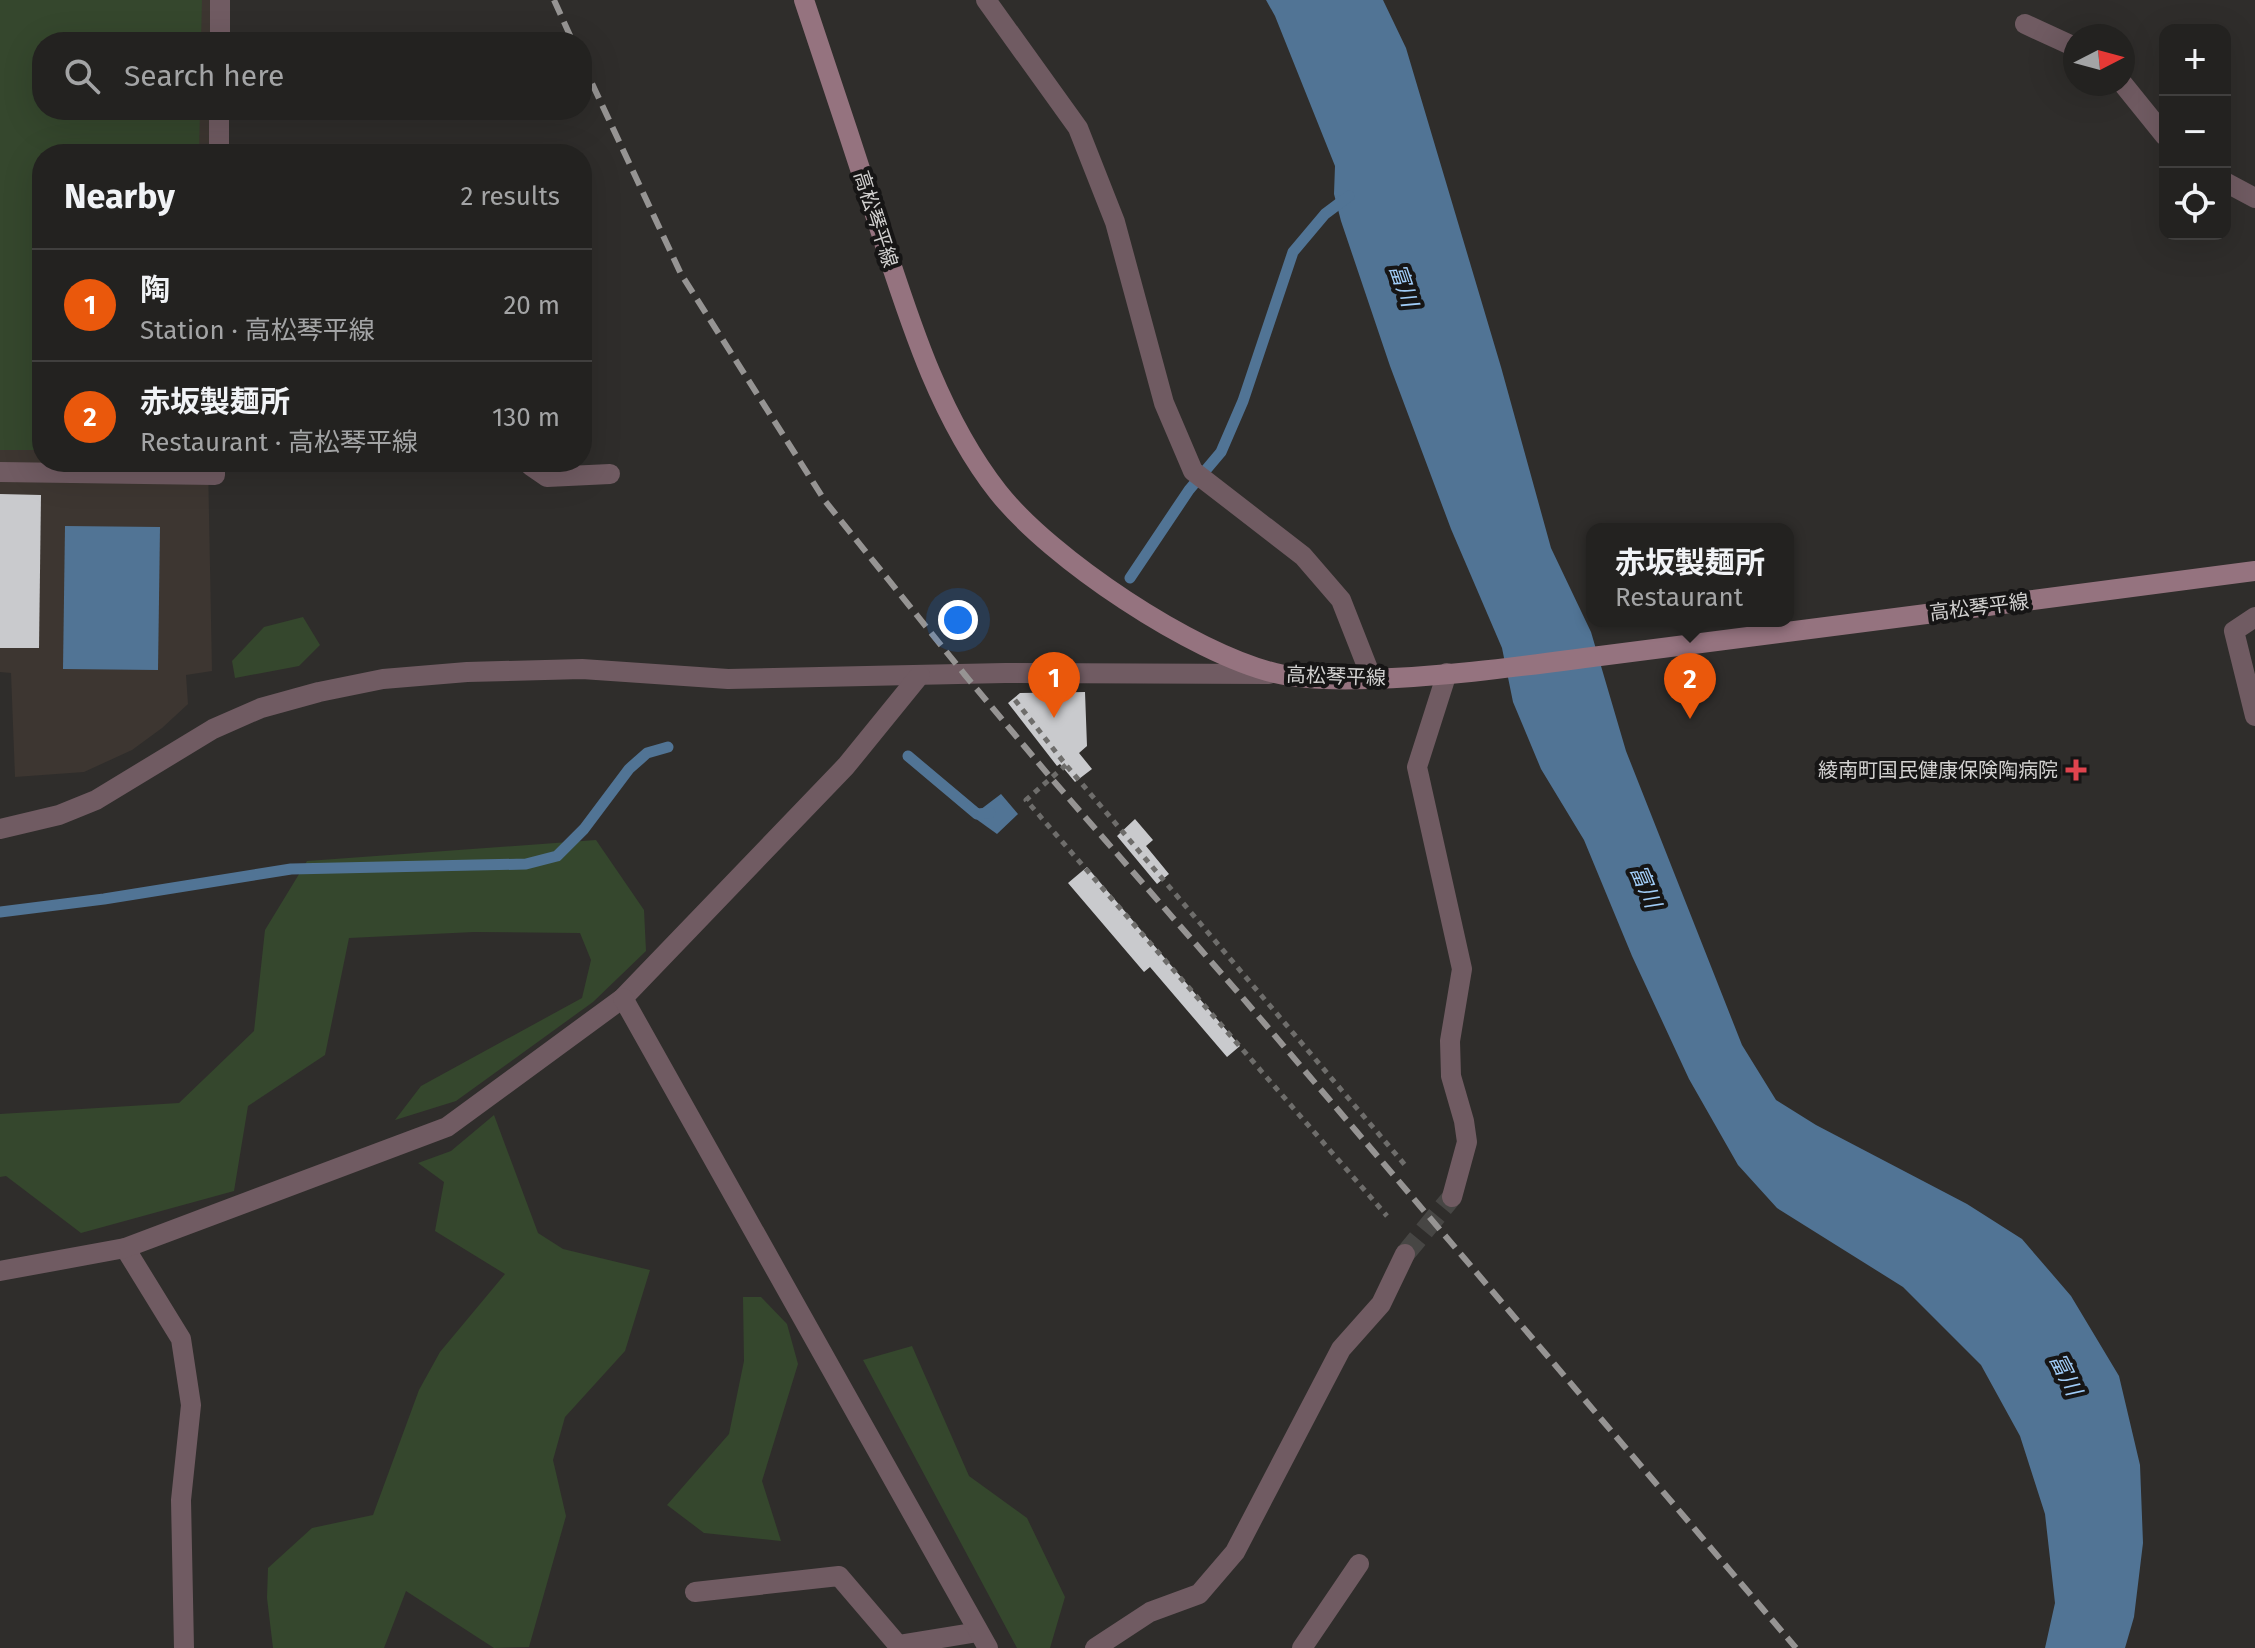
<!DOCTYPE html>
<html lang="en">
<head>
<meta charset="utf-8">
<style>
	body { margin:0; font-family:"Fira Sans","Noto Sans JP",sans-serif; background:#2b2a29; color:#f1f3f6 }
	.controls { position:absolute; right:24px; top:24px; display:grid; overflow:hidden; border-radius:16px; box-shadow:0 8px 32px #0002 }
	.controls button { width:72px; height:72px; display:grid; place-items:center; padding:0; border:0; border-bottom:2px solid #403f3e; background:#232220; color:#f1f3f6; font:40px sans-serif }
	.compass { position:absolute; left:2063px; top:24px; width:72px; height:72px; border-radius:50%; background:#232220; box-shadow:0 8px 32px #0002; rotate:84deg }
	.you { position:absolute; left:958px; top:620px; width:28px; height:28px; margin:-20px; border:6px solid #fff; border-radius:50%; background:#1a73e8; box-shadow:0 0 0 12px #1a73e833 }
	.badge { display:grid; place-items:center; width:52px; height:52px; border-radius:50%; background:#ea580c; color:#fff; font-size:26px; font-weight:700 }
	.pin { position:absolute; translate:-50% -66px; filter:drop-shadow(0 2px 4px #0008) }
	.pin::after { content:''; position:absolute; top:42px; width:28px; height:24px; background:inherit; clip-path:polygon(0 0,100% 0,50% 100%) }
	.popup { position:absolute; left:1586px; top:523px; width:208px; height:104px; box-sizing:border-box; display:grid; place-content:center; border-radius:16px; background:#232220; filter:drop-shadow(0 2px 6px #0005); font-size:26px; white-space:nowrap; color:#a3a4a5 }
	.popup b { font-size:30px; color:#f1f3f6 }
	.popup::after { content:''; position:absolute; left:50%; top:100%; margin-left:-16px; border:16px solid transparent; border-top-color:#232220 }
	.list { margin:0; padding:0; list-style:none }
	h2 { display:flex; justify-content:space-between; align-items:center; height:104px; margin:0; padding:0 32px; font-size:34px }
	h2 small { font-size:26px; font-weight:400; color:#a3a4a5 }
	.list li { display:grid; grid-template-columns:52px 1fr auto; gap:24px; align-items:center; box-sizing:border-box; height:112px; padding:0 32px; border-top:2px solid #403f3e }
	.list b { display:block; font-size:30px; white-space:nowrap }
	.list p { margin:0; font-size:26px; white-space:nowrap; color:#a3a4a5 }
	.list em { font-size:26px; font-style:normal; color:#a3a4a5 }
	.icon { flex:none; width:44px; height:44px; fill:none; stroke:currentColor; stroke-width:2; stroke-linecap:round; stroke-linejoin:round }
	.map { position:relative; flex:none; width:2255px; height:1648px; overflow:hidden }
	.search { position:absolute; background:#232220; box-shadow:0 8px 32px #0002; left:32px; top:32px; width:560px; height:88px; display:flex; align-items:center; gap:20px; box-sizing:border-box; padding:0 28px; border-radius:32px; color:#a3a4a5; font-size:30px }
	.panel { position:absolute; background:#232220; box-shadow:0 8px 32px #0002; left:32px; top:144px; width:560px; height:328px; border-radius:32px }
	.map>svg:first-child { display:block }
</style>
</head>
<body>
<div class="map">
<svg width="2255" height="1648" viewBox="0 0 2255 1648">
	<rect width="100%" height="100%" fill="#2f2d2b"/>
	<path fill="#3d3631" d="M0 0H211V42H42V110H210V154H42V462H208L212 671 186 675 188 704 162 728 132 750 84 772 15 777 11 673 0 672Z"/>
	<g fill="#35472d">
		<path d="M0 0H202L201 42H42V110H200L199 154H42V450H0Z"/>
		<path d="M303 617 320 645 299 666 235 678 232 661 264 627Z"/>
		<path d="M596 840 644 910 646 951 593 1002 456 1101 395 1120 421 1086 582 998 591 960 580 933 474 932 349 938 325 1055 248 1106 234 1191 81 1233 6 1176 0 1177V1114L179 1103 254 1031 265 930 307 861Z"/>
		<path d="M494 1115 538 1233 563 1249 650 1270 625 1351 565 1417 553 1460 566 1516 529 1647 494 1648 406 1591 384 1648H273L267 1598 268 1568 312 1528 373 1515 419 1390 440 1352 505 1274 435 1231 444 1182 418 1163 451 1151Z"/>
		<path d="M743 1297H761L787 1324 798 1364 762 1481 781 1541 704 1533 667 1505 729 1434 744 1361Z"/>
		<path d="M912 1346 969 1476 1027 1518 1065 1597 1050 1648H1017L863 1360Z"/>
	</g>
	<g fill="#517495">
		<path d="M1266 0H1383L1406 48 1501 367 1551 548 1591 632 1626 751 1742 1045 1776 1100 1816 1125 1967 1204 2022 1239 2071 1296 2119 1376 2140 1465 2143 1543 2134 1617 2125 1648H2045L2055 1603 2045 1514 2020 1436 1981 1365 1903 1287 1777 1208 1738 1165 1689 1079 1632 956 1584 840 1541 769 1513 702 1502 648 1451 529 1390 366 1341 221 1334 194 1335 166 1275 16Z"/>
		<path d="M65 526 160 527 158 670 63 669Z"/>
		<path d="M1001 794 1018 814 997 834 972 816Z"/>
	</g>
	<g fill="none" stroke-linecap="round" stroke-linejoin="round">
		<g stroke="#517495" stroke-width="11">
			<path d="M1130 578 1189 490 1221 452 1243 401 1293 252 1325 214 1349 196"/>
			<path d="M908 756 977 814 990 813"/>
			<path d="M0 912 104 899 291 869 526 864 557 856 584 829 629 769 647 753 668 747"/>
		</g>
	</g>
	<g fill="#c9cacd">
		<path d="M0 494 41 495 39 648H0Z"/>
		<path d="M1085 692 1087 746 1079 753 1092 769 1075 782 1060 764 1057 766 1008 703 1020 693Z"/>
		<path d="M1135 819 1153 840 1146 846 1169 874 1157 884 1117 836Z"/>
		<path d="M1087 867 1240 1046 1227 1057 1150 967 1144 972 1068 883Z"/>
	</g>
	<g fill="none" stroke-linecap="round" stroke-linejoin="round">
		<path stroke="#474644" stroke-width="20" stroke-dasharray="20 10" stroke-linecap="butt" d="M1405 1254 1452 1197"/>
		<g stroke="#6e6d6b" stroke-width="5" stroke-dasharray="6 6" stroke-linecap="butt">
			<path d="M1015 700 1066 765 1405 1165"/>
			<path d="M1066 765 1026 800 1387 1216"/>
		</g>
		<g stroke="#705b62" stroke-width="20">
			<path d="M986 0 1078 128 1115 222 1164 403 1193 471 1303 556 1341 600 1372 679"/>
			<path d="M2025 24 2075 47"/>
			<path d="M220 42V0"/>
			<path d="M2123 84 2165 136"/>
			<path d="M219 154V110"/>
			<path d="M2225 182 2255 198"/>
			<path d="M530 462 531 466 547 477 610 474"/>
			<path d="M0 472 215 475V462"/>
			<path d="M2255 617 2234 631 2255 716"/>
			<path d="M1447 673 1417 767 1462 969 1450 1041 1451 1076 1464 1121 1467 1142 1452 1197"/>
			<path d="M0 829 59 815 96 800 213 729 261 708 319 692 383 679 467 672 582 669 728 679 1005 673 1269 674"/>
			<path d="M125 1248 181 1339 191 1405 181 1500 184 1648"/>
			<path d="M0 1271 125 1248 447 1127 623 998 846 766 920 675"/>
			<path d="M695 1592 839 1576 898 1645 978 1632"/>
			<path d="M1095 1648 1150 1612 1199 1594 1235 1552 1341 1349 1381 1304 1405 1254"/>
			<path d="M1302 1648 1359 1564"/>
		</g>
		<path stroke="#705b62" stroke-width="20" d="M623 998 988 1648"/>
		<path stroke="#95737f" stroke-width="20" d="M804 0C830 77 855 153 880 230 909 319 939 417 998 492 1051 559 1192 653 1275 673 1304 680 1338 680 1368 679 1446 677 1523 666 1600 656 1818 629 2037 599 2255 571"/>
		<g stroke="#969493" stroke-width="6" stroke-dasharray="16 8" stroke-linecap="butt">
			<path d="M554 0 573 42"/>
			<path d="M582 62 681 274 825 501 965 675 1051 778 1242 997 1796 1648"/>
		</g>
	</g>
	<path fill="#e0444e" stroke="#161515" stroke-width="3" d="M2072 758h8v8h8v8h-8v8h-8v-8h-8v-8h8z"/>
	<g text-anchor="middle" stroke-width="8" stroke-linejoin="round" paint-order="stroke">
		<g font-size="20" fill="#d2d1d0" stroke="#161515">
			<text transform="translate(876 219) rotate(72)" y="7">高松琴平線</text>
			<text transform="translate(1979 607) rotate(-7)" y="7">高松琴平線</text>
			<text transform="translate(1336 676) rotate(2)" y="7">高松琴平線</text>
		</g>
		<g font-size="20" fill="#d2d1d0" stroke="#161515" text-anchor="end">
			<text x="2058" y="777">綾南町国民健康保険陶病院</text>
		</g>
		<g font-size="22" font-style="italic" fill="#a1cdf8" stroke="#161515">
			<text transform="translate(1404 285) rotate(71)" y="8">富川</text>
			<text transform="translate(1646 886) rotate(67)" y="8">富川</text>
			<text transform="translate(2066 1374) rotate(63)" y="8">富川</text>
		</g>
	</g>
</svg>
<div class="controls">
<button>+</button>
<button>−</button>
<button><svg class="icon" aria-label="locate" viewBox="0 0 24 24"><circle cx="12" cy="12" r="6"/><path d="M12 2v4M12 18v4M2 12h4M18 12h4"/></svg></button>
</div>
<svg class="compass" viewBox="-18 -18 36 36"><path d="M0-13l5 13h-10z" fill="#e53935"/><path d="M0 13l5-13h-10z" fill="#a3a4a5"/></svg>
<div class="you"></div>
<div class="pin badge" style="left:1054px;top:718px">1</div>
<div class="pin badge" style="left:1690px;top:719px">2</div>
<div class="popup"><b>赤坂製麺所</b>Restaurant</div>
<div class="search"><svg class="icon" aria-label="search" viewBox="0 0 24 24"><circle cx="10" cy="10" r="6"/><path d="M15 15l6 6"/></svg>Search here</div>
<section class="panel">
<h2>Nearby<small>2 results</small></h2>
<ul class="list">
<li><span class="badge">1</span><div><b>陶</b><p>Station · 高松琴平線</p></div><em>20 m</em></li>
<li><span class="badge">2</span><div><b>赤坂製麺所</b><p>Restaurant · 高松琴平線</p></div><em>130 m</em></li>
</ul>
</section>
</div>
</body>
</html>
